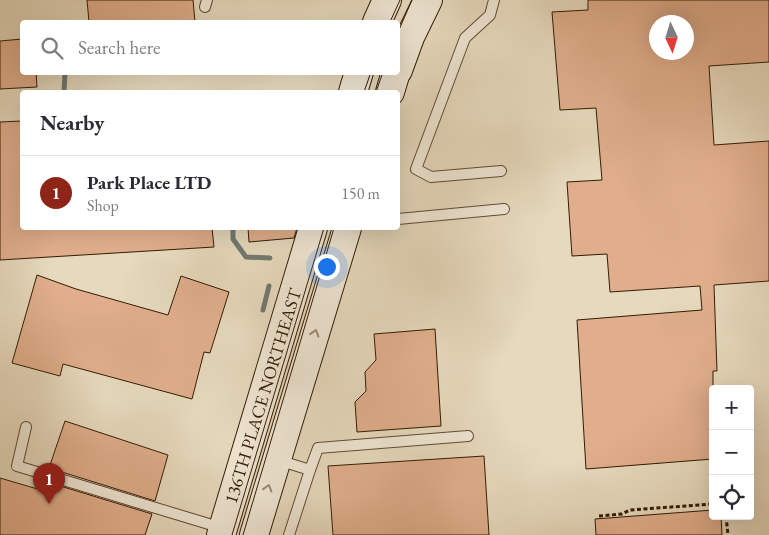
<!DOCTYPE html>
<html lang="en">
<head>
<meta charset="utf-8">
<style>
	body { margin:0; font-family:"EB Garamond",serif; background:#f7f7f7; color:#2b2b33 }
	.controls { position:absolute; right:15px; bottom:15px; display:grid; overflow:hidden; border-radius:5px; box-shadow:0 5px 20px #0002 }
	.controls button { width:45px; height:45px; display:grid; place-items:center; padding:0; border:0; border-bottom:1px solid #e1e1e2; background:#fff; color:#2b2b33; font:25px sans-serif }
	.compass { position:absolute; left:649px; top:15px; width:45px; height:45px; border-radius:50%; background:#fff; box-shadow:0 5px 20px #0002; rotate:176deg }
	.you { position:absolute; left:326px; top:266px; width:18px; height:18px; margin:-12px; border:4px solid #fff; border-radius:50%; background:#1a73e8; box-shadow:0 0 0 8px #1a73e833 }
	.badge { display:grid; place-items:center; width:32px; height:32px; border-radius:50%; background:#8f2418; color:#fff; font-size:16px; font-weight:700 }
	.pin { position:absolute; translate:-50% -41px; filter:drop-shadow(0 1px 2px #0008) }
	.pin::after { content:''; position:absolute; top:26px; width:18px; height:15px; background:inherit; clip-path:polygon(0 0,100% 0,50% 100%) }
	.list { margin:0; padding:0; list-style:none }
	h2 { display:flex; justify-content:space-between; align-items:center; height:65px; margin:0; padding:0 20px; font-size:21px }
	h2 small { font-size:16px; font-weight:400; color:#7c7c81 }
	.list li { display:grid; grid-template-columns:32px 1fr auto; gap:15px; align-items:center; box-sizing:border-box; height:75px; padding:0 20px; border-top:1px solid #e1e1e2 }
	.list b { display:block; font-size:19px; white-space:nowrap }
	.list p { margin:0; font-size:16px; white-space:nowrap; color:#7c7c81 }
	.list em { font-size:16px; font-style:normal; color:#7c7c81 }
	.icon { flex:none; width:28px; height:28px; fill:none; stroke:currentColor; stroke-width:2; stroke-linecap:round; stroke-linejoin:round }
	.map { position:relative; flex:none; width:769px; height:535px; overflow:hidden }
	.search { position:absolute; background:#fff; box-shadow:0 5px 20px #0002; left:20px; top:20px; width:380px; height:55px; display:flex; align-items:center; gap:12px; box-sizing:border-box; padding:0 18px; border-radius:5px; color:#7c7c81; font-size:19px }
	.panel { position:absolute; background:#fff; box-shadow:0 5px 20px #0002; left:20px; top:90px; width:380px; height:140px; border-radius:5px }
	.map>svg:first-child { display:block }
</style>
</head>
<body>
<div class="map">
<svg width="769" height="535" viewBox="0 0 769 535">
	<rect width="100%" height="100%" fill="#e6d9bd"/>
	<filter id="stains"><feTurbulence type="fractalNoise" baseFrequency=".004" numOctaves="4"/><feColorMatrix values="0 0 0 0 .2 0 0 0 0 .09 0 0 0 0 .02 0 0 0 .5 -.17"/></filter>
	<radialGradient id="worn" r=".72"><stop offset=".6" stop-color="#630" stop-opacity="0"/><stop offset="1" stop-color="#630" stop-opacity=".3"/></radialGradient>
	<g fill="none" stroke-linecap="round" stroke-linejoin="round">
		<g stroke="#707a70" stroke-width="5">
			<path d="M64 92 65 72"/>
			<path d="M233 228V239L246 257 270 258"/>
			<path d="M263 310 269 286"/>
		</g>
	</g>
	<g fill="#e0ae8c" stroke="#331c03" fill-rule="evenodd">
		<path d="M87 0H193L195 22H89Z"/>
		<path d="M588 0H769V62L709 66 714 145 769 141V281L714 285 717 371H713V459L586 469 577 320 702 310 700 286 610 292 607 254 572 256 567 182 602 180 596 108 560 110 552 12 588 10ZM656 22H686V52H656Z"/>
		<path d="M22 39V72H36L37 87 0 89V41Z"/>
		<path d="M22 121V228H212L214 247 0 260V122Z"/>
		<path d="M248 228H297L294 238 249 242Z"/>
		<path d="M37 275 76 289 168 315 181 276 229 292 210 353 204 352 192 399 63 364 60 376 12 363Z"/>
		<path d="M435 329 441 426 357 432 355 402 366 391 365 372 376 360 374 334Z"/>
		<path d="M65 421 168 455 155 501 49 468Z"/>
		<path d="M484 456 489 535H333L328 466Z"/>
		<path d="M0 478 41 490 44 481 152 514 145 535H0Z"/>
		<path d="M713 510V516H721L722 535H596L595 519Z"/>
	</g>
	<g fill="none" stroke-linecap="round" stroke-linejoin="round">
		<defs>
			<g id="lane">
				<path d="M494 0 490 15 465 38 416 169 431 177 501 171"/>
				<path d="M205 7 207 0"/>
				<path d="M398 219 504 209"/>
				<path d="M26 427 17 466 222 528"/>
				<path d="M278 460 310 470 318 448 468 436"/>
				<path d="M289 535 310 470"/>
			</g>
			<g id="secondary">
				<path d="M377 22 387 0"/>
				<path d="M398 70 410 37 428 0"/>
				<path d="M353 92 359 72"/>
				<path d="M390 92 396 72"/>
				<path d="M221 535 313 228"/>
				<path d="M254 535 347 228"/>
			</g>
		</defs>
		<use href="#lane" stroke="#604b32" stroke-width="12"/>
		<use href="#secondary" stroke="#331c03" stroke-width="30"/>
		<g stroke="#331c03" stroke-width="3" stroke-dasharray="4 2.5" stroke-linecap="butt">
			<path d="M599 516 622 514 630 510 713 504"/>
			<path d="M726 516 728 535"/>
		</g>
		<use href="#lane" stroke="#efe6d4" stroke-width="10"/>
		<use href="#secondary" stroke="#efe6d4" stroke-width="28"/>
		<g stroke="#331c03" stroke-width="1">
			<path d="M390 22 400 0"/>
			<path d="M398 32 412 0"/>
			<path d="M364 92 371 72"/>
			<path d="M376 92 383 72"/>
			<path d="M232 535 324 228"/>
			<path d="M243 535 334 228"/>
		</g>
	</g>
	<defs><path id="oneway-chevron" d="M-2-3.5L2.5 0L-2 3.5" fill="none" stroke-width="1.6" stroke-linecap="round" stroke-linejoin="round" transform="scale(1.25)"/></defs>
	<g stroke="#9a8b76">
		<use href="#oneway-chevron" transform="translate(315 333) rotate(-73)"/>
		<use href="#oneway-chevron" transform="translate(268 488) rotate(-73)"/>
	</g>
	<g text-anchor="middle" stroke-width="4" stroke-linejoin="round" paint-order="stroke">
		<g font-size="18" fill="#331c03" stroke="#efe6d4">
			<text transform="translate(263 396) rotate(-73)" y="6">136TH PLACE NORTHEAST</text>
		</g>
	</g>
	<rect width="100%" height="100%" filter="url(#stains)"/>
	<rect width="100%" height="100%" fill="url(#worn)"/>
</svg>
<div class="controls">
<button>+</button>
<button>−</button>
<button><svg class="icon" aria-label="locate" viewBox="0 0 24 24"><circle cx="12" cy="12" r="6"/><path d="M12 2v4M12 18v4M2 12h4M18 12h4"/></svg></button>
</div>
<svg class="compass" viewBox="-18 -18 36 36"><path d="M0-13l5 13h-10z" fill="#e53935"/><path d="M0 13l5-13h-10z" fill="#7c7c81"/></svg>
<div class="you"></div>
<div class="pin badge" style="left:49px;top:504px">1</div>
<div class="search"><svg class="icon" aria-label="search" viewBox="0 0 24 24"><circle cx="10" cy="10" r="6"/><path d="M15 15l6 6"/></svg>Search here</div>
<section class="panel">
<h2>Nearby<small></small></h2>
<ul class="list">
<li><span class="badge">1</span><div><b>Park Place LTD</b><p>Shop</p></div><em>150 m</em></li>
</ul>
</section>
</div>
</body>
</html>
